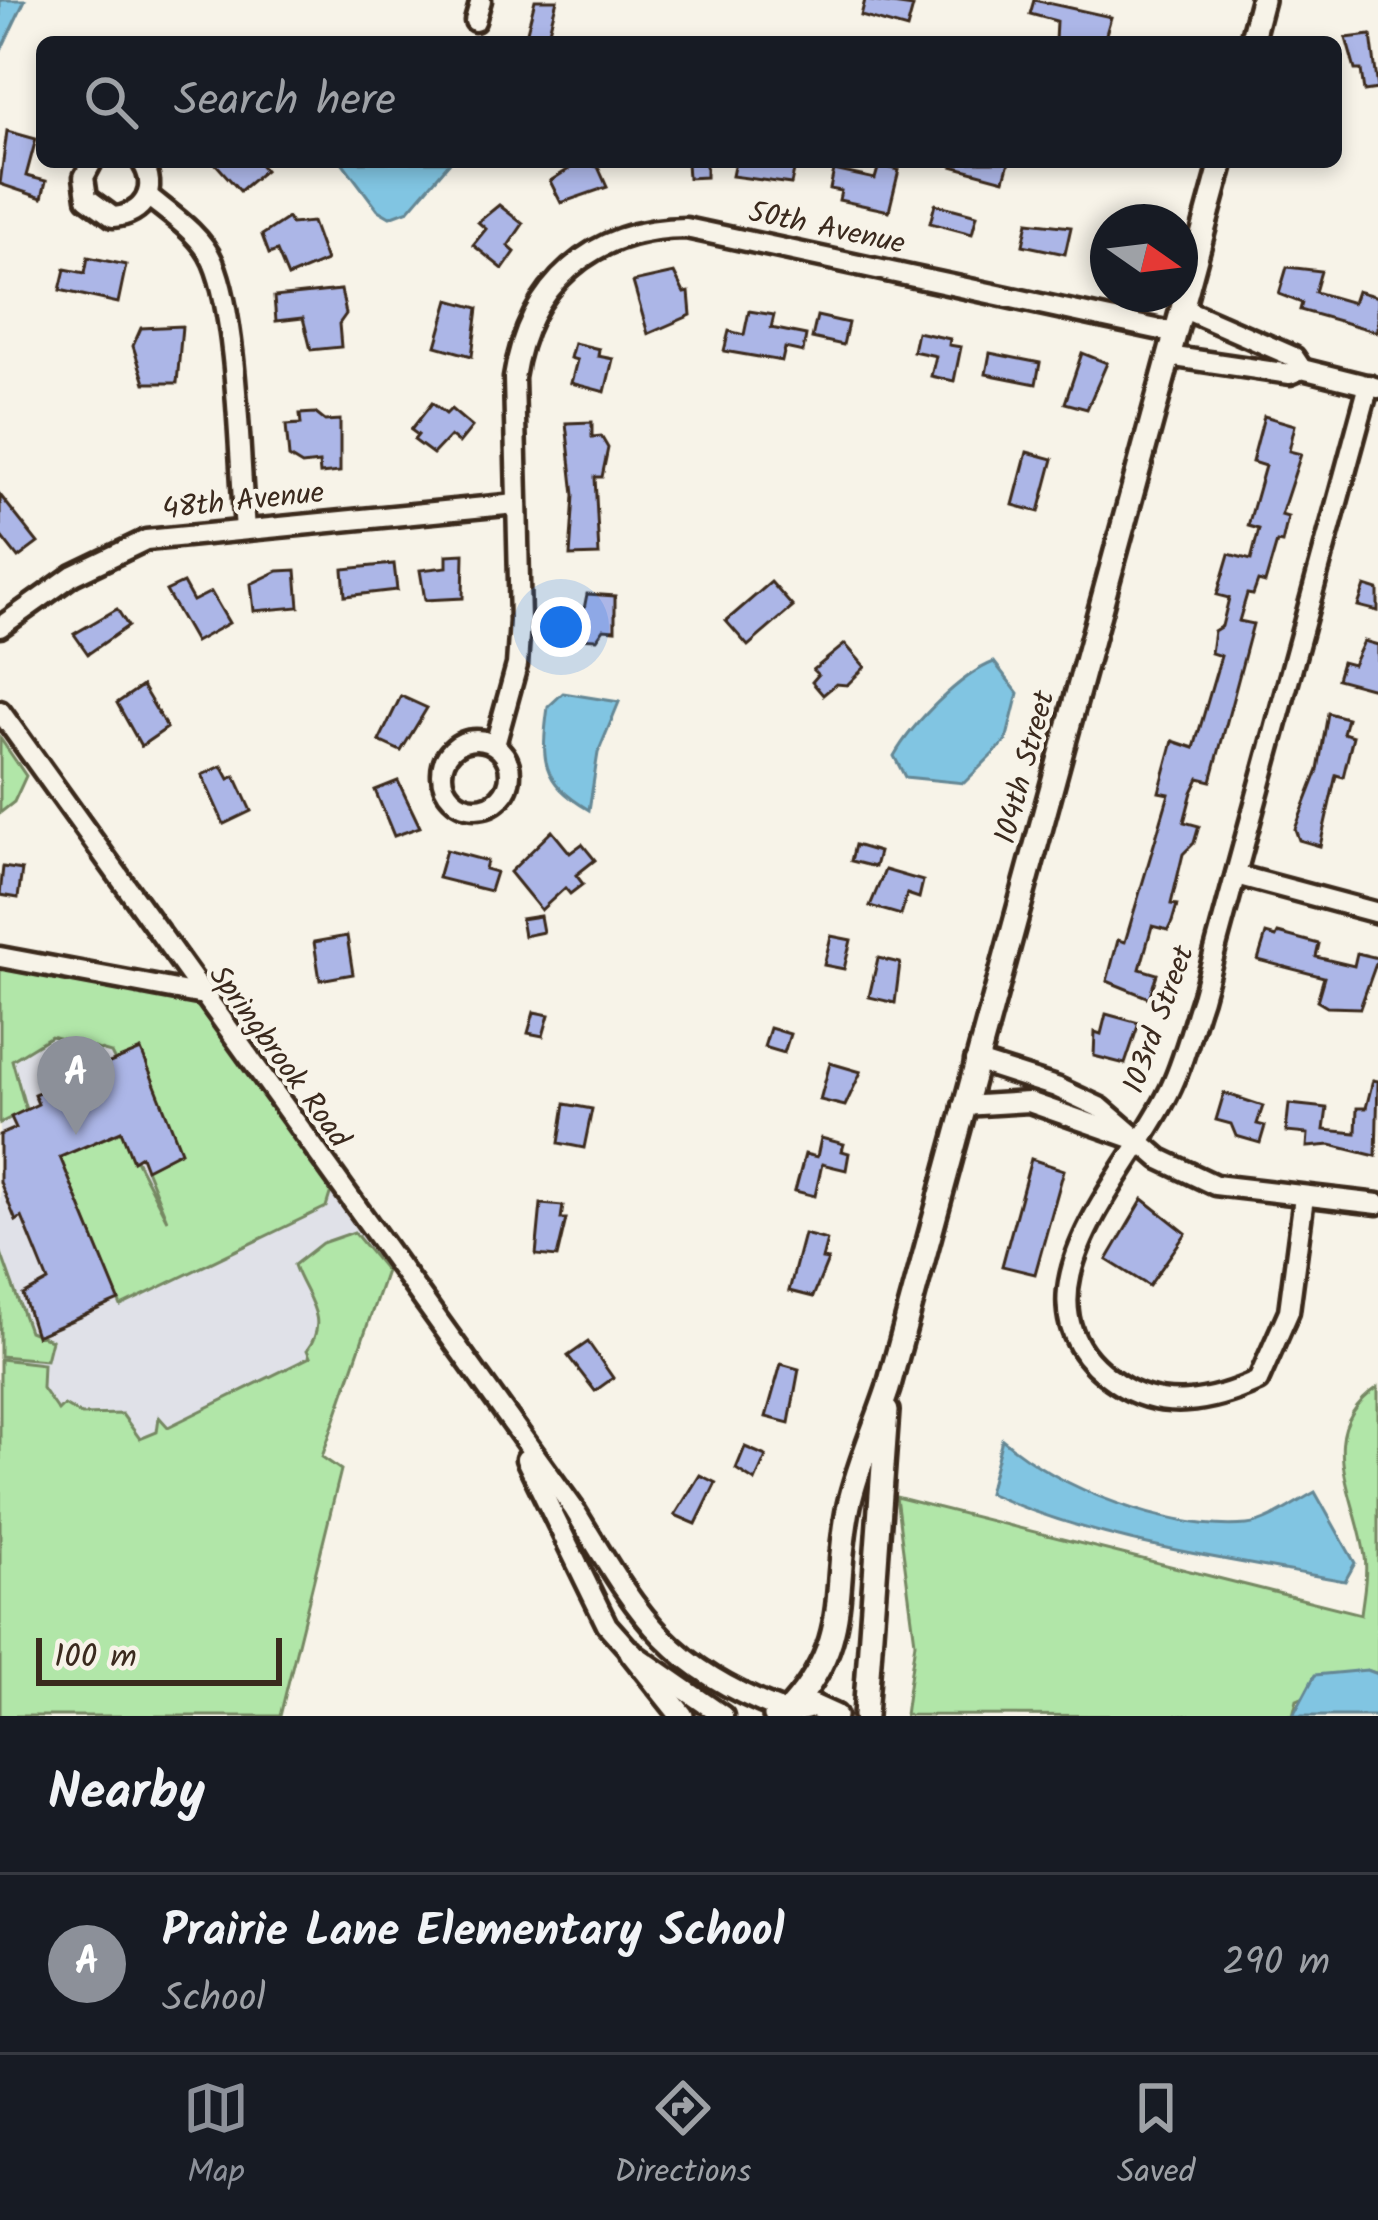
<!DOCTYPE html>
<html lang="en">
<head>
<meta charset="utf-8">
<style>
	body { margin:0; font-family:Kalam,sans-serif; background:#242831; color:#f1f3f6 }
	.compass { position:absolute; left:1090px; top:204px; width:108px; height:108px; border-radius:50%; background:#171b24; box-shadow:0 6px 18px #0003; rotate:104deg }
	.scale { position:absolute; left:36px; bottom:30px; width:246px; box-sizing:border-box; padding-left:12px; border:6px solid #3b2a1e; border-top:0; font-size:33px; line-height:42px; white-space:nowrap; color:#3b2a1e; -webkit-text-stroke:9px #f7f3e8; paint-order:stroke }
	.you { position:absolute; left:561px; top:627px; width:42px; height:42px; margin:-30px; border:9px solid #fff; border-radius:50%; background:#1a73e8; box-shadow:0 0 0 18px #1a73e833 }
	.badge { display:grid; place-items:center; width:78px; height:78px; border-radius:50%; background:#8c9099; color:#fff; font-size:39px; font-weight:700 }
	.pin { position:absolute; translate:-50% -99px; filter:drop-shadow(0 3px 6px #0008) }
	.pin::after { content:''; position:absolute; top:63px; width:42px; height:36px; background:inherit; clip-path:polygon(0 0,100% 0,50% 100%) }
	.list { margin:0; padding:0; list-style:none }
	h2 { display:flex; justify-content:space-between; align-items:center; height:156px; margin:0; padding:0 48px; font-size:51px }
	h2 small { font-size:39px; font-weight:400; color:#9ea1a6 }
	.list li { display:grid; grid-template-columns:78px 1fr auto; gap:36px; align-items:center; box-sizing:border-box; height:180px; padding:0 48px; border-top:3px solid #363941 }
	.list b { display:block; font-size:45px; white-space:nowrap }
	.list p { margin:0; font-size:39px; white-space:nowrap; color:#9ea1a6 }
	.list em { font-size:39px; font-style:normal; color:#9ea1a6 }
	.icon { flex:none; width:66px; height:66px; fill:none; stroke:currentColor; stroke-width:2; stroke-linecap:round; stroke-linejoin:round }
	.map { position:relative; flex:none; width:1378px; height:1716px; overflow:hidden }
	.search { position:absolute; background:#171b24; box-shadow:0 6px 18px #0003; left:36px; right:36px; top:36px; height:132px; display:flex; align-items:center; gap:30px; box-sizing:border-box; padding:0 42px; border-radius:18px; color:#9ea1a6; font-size:45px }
	.sheet { height:336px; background:#171b24 }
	nav { display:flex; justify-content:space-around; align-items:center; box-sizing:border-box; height:168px; border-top:3px solid #363941; background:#171b24; font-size:33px; color:#9ea1a6 }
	nav a { display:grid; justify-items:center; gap:6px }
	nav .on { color:#8c9099 }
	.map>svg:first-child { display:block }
</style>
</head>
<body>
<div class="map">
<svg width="1378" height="1716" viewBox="0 0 1378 1716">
	<rect width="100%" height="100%" fill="#f7f3e8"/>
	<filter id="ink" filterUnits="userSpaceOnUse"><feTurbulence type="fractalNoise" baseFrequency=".00833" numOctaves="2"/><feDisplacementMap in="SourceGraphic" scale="24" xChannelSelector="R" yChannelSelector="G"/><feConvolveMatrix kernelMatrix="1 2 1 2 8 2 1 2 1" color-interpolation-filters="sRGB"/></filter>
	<g filter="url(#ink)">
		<path fill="#e0e1e8" d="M0 957 198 994 390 1259 276 1590 0 1594Z"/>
		<g fill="#b1e6a8" stroke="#768863" stroke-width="3">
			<path d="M0 738 26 776 14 802 0 813Z"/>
			<path d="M0 957 198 994 334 1181 326 1207 121 1306 60 1157 121 1131 167 1220 146 1169 180 1151 141 1051 115 1061 111 1053 51 1036 12 1060 26 1110 0 1123Z"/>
			<path d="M354 1232 386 1271 322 1457 341 1470 280 1716H0V1359L43 1364 42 1388 58 1411 64 1405 81 1415 122 1414 140 1439 157 1432 159 1417 168 1427 310 1357 307 1350C331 1318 305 1297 294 1265L322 1243Z"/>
			<path d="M0 1250 29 1331 51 1340 46 1360 0 1356Z"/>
			<path d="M1378 1387V1674L1367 1670 1297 1700 1293 1716 905 1715 915 1642 896 1497 1361 1614C1363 1596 1368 1575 1365 1557 1356 1494 1312 1432 1378 1387Z"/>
		</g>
		<g fill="#81c5e2" stroke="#658794" stroke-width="3">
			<path d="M0 0H25L0 52Z"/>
			<path d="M342 162H450L409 210 390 217 378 210Z"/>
			<path d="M994 662 1018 693 1006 741 964 783 905 777 894 756C912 724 960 675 994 662Z"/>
			<path d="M563 693 619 702 598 753 589 810C540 781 541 760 548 707Z"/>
			<path d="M1002 1439C1061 1490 1168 1531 1247 1525 1268 1523 1296 1502 1315 1492L1355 1563 1345 1581C1222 1558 1103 1544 988 1493Z"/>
			<path d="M1367 1670 1378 1674V1716H1293L1315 1675Z"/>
		</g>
		<g fill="#acb6e7" stroke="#3b2a1e" stroke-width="3">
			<path d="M535 0H557L546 42 525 39Z"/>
			<path d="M865 0 913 7 907 29 861 16Z"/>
			<path d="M1034 0 1111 17 1104 41 1055 42 1056 21 1030 14Z"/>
			<path d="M1371 35 1378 89 1364 91 1361 70H1355L1346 38Z"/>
			<path d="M7 131 36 139 26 176 46 181 42 198 0 184Z"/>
			<path d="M214 162H258L265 170 240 191Z"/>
			<path d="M580 162 598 167 607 187 561 203 550 181Z"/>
			<path d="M687 162H706V177L688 178Z"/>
			<path d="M735 162H796L791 184 732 176Z"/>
			<path d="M952 162H1009L1004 180 952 166Z"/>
			<path d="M879 165 899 170 889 211 839 200 841 191 830 189 834 170 875 179Z"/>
			<path d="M935 204 977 215 972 234 930 223Z"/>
			<path d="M499 205 523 224 508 246 515 252 503 269 473 245 486 229 478 222Z"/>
			<path d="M288 218 291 224 312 222 326 261 288 277 277 251 269 254 262 235Z"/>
			<path d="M1028 222 1071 227 1065 254 1023 245Z"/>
			<path d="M88 257 126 265 118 303 60 290 65 269 85 273Z"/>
			<path d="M1287 267 1321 271 1315 292 1353 303 1357 291 1378 297V332L1300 310 1302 303 1279 294Z"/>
			<path d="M674 273 684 293 689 292 691 315 648 334 633 282Z"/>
			<path d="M341 290 346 314 339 324 341 347 311 350 303 318 276 321 274 297Z"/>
			<path d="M449 300 478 308 472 356 436 346Z"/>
			<path d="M749 311 774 315 771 328 806 335 803 352 785 348 782 361 724 351 729 331 744 335Z"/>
			<path d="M817 316 848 323 843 345 812 338Z"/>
			<path d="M182 326 177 383H145L133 346 141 328Z"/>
			<path d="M917 332 950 339 949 345 961 347 954 381 931 376 936 356 913 351Z"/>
			<path d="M574 343 599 349 598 356 613 359 605 392 571 383 577 360 570 358Z"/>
			<path d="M990 353 1040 363 1036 384 986 374Z"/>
			<path d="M1082 353 1107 363 1087 409 1065 403Z"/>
			<path d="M432 403 446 414 451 409 472 427 459 443 450 436 433 454 414 440 418 435 411 430Z"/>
			<path d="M315 413 325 421 340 420V472L320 474 319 463 302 465 289 457 286 425 301 424 300 414Z"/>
			<path d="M1264 416 1295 425 1289 451 1301 454 1281 515 1288 517 1282 543 1277 542 1265 583 1258 581 1253 595 1247 594 1239 621 1253 624 1211 781 1199 778 1192 792 1184 822 1199 826 1194 843 1183 854 1171 904 1177 905 1172 922 1168 930 1152 926 1140 969 1157 974 1149 998 1107 981 1118 940 1125 942 1169 794 1159 792 1173 741 1194 748 1221 656 1211 653 1214 631 1222 626 1229 598 1217 595 1229 554 1251 560 1259 529 1248 526 1265 466 1252 462Z"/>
			<path d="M592 422V437L601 436 608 448 602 477H595L599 555 570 556 574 495 566 423Z"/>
			<path d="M1027 452 1053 459 1039 512 1013 505Z"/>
			<path d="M0 495 38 543 18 558 0 535Z"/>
			<path d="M464 554 463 598 425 600 420 570 447 567V555Z"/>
			<path d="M394 564 397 590 345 596 343 569Z"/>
			<path d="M296 570 299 607 254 611 251 584 278 571Z"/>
			<path d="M771 582 793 607 748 646 726 621Z"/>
			<path d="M183 583 193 601 211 592 229 623 195 642 166 591Z"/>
			<path d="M1365 586 1378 590V611L1358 606Z"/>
			<path d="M587 594 615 596V630L604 629 597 639 574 638V619H582Z"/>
			<path d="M117 609 128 626 88 654 74 634Z"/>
			<path d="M1364 641 1378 645V690L1337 679 1342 662 1353 665Z"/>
			<path d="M845 644 865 667 847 685 836 684 823 695 812 682 818 675 813 670Z"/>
			<path d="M142 686 167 728 141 746 117 703Z"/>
			<path d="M401 696 427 708 401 751 379 741Z"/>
			<path d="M1328 713 1347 718 1343 733 1353 736 1343 777 1336 775 1320 846 1299 840 1295 829 1318 770Z"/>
			<path d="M222 766 229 779 235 776 251 811 224 824 202 775Z"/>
			<path d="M398 781 420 827 394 836 375 790Z"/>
			<path d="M552 831 570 853 582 844 595 860 576 875 583 884 570 894 565 888 541 910 510 872Z"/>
			<path d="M855 845 879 852 875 867 851 861Z"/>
			<path d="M446 850 487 861 485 869 496 872 490 891 438 878Z"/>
			<path d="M3 867 22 870 18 898 0 895Z"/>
			<path d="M885 870 923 881 919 898 907 894 901 915 870 906Z"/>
			<path d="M540 916 543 932 524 936 521 919Z"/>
			<path d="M1278 933 1319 944 1316 957 1354 966 1357 953 1378 958 1360 1008 1327 1007 1317 1001 1324 977 1258 960 1266 934 1276 937Z"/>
			<path d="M347 936 353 974 320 980 314 942Z"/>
			<path d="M831 936 851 940 844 969 824 965Z"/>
			<path d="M878 958 900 963 895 1003 869 997Z"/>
			<path d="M534 1012 549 1015 543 1036 528 1033Z"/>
			<path d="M1106 1014 1139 1023 1125 1064 1094 1056 1095 1032 1101 1034Z"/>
			<path d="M770 1028 790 1034 784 1053 764 1047Z"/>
			<path d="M141 1050 181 1151 146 1169 141 1156 133 1161 121 1131 60 1157 119 1300 36 1336 23 1295 48 1281 22 1217 16 1221 0 1182V1135L16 1128 11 1117 38 1104 34 1094Z"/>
			<path d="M830 1063 861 1072 845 1106 820 1100Z"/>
			<path d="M1373 1080 1378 1081 1376 1156 1331 1145 1307 1147 1308 1134 1286 1132 1289 1104 1327 1108 1324 1130 1356 1133 1357 1108H1366Z"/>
			<path d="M1224 1093 1263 1106 1257 1124 1265 1126 1260 1143 1236 1136 1231 1124 1216 1120Z"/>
			<path d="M565 1104 592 1109 584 1148 559 1143Z"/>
			<path d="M821 1138 844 1144 842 1151 849 1153 846 1170 822 1164 815 1196 795 1191 805 1154 817 1157Z"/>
			<path d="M1031 1159 1064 1170 1035 1274 1002 1266Z"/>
			<path d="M1143 1199 1186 1233 1149 1286 1107 1260Z"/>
			<path d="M541 1204 563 1206 561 1219H566L557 1257 536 1255Z"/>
			<path d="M804 1234 827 1240 822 1259 828 1260 813 1297 789 1291Z"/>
			<path d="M588 1342 613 1378 595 1391 568 1356Z"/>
			<path d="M781 1364 799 1369 789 1423 766 1417Z"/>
			<path d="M745 1447 766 1456 755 1481 736 1469Z"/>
			<path d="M700 1475 716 1483 696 1524 675 1515Z"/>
		</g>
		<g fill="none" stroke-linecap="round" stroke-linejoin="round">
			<defs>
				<g id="minor">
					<path d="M475 21 481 0"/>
					<path d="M92 162 84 177 87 198 113 217C144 215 159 189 142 162"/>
					<path d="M148 196C171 215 201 234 213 262 238 320 239 461 245 529"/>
					<path d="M1182 308 1294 357 1302 369"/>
					<path d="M1168 356 1290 374 1302 369 1378 388"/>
					<path d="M0 627 73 575 146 540 516 504"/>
					<path d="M0 711 574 1509C637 1612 664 1666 783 1711"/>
					<circle cx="476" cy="774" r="34"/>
					<path d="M495 745 517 665 520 621 514 378C528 285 592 228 686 228L1175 333"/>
					<path d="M1236 875 1378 913"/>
					<path d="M0 957 198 994"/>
					<path d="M975 1061 1056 1087 1101 1108 1160 1159 1215 1185 1378 1204"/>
					<path d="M963 1106 1029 1102 1140 1141"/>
					<path d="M1304 1197 1289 1311 1258 1381C1212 1402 1162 1413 1117 1383 997 1304 1127 1178 1168 1094 1183 1065 1191 1030 1202 998L1369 385"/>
					<path d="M526 1459 607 1625 631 1652 723 1716"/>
				</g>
				<g id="major">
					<path d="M1251 42 1262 0"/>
					<path d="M631 1652 682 1716"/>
					<path d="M791 1708C854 1636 831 1590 849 1505 858 1465 875 1428 888 1389L1222 162"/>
					<path d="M775 1716 813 1706 835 1716"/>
					<path d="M865 1716 887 1411"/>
				</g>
			</defs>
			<use href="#minor" stroke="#3b2a1e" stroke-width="27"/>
			<use href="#major" stroke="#3b2a1e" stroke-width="30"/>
			<use href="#minor" stroke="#f7f3e8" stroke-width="18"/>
			<use href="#major" stroke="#f7f3e8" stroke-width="21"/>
		</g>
	</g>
	<g text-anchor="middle" stroke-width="9" stroke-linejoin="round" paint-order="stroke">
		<g font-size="30" fill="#3b2a1e" stroke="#f7f3e8">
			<text transform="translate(827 227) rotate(12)" y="10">50th Avenue</text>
			<text transform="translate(243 500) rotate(-6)" y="10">48th Avenue</text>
			<text transform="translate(1024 767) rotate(-75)" y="10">104th Street</text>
			<text transform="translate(1158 1019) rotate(-70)" y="10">103rd Street</text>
			<text transform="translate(280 1056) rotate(54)" y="10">Springbrook Road</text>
		</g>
	</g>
</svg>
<svg class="compass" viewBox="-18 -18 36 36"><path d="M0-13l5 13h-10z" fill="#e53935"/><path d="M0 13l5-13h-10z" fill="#9ea1a6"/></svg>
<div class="scale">100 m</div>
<div class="you"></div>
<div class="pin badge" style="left:76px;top:1135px">A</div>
<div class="search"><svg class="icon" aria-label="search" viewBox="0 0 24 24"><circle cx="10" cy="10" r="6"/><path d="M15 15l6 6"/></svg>Search here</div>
</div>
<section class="sheet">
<h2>Nearby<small></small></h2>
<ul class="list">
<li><span class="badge">A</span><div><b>Prairie Lane Elementary School</b><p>School</p></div><em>290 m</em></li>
</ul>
</section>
<nav>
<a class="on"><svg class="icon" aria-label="map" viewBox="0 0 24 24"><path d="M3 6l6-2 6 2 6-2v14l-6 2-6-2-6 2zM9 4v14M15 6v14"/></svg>Map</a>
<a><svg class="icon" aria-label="directions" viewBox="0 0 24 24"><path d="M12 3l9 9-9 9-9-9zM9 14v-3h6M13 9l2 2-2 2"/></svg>Directions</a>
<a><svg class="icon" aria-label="saved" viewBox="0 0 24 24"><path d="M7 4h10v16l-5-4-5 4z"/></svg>Saved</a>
</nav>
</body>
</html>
